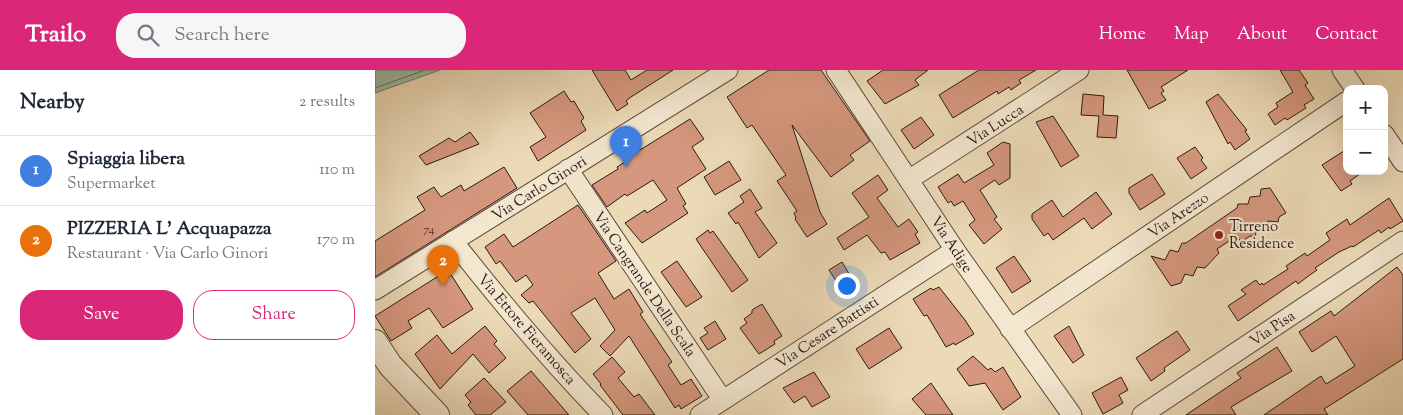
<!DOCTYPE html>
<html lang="en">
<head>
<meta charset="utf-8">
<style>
	body { margin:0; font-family:"Sorts Mill Goudy",serif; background:#f6f6f7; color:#1f2937 }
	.controls { position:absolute; right:15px; top:15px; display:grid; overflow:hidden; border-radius:10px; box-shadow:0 5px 20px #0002 }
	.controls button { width:45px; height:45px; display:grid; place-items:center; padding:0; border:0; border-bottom:1px solid #e0e1e3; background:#fff; color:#1f2937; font:25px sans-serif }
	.you { position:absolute; left:471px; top:215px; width:18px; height:18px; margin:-12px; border:4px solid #fff; border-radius:50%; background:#1a73e8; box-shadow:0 0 0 8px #1a73e833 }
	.badge { display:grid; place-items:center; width:32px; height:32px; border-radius:50%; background:#db2777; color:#fff; font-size:16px; font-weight:700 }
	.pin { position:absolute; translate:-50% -41px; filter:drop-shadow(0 1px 2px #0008) }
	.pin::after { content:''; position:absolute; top:26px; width:18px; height:15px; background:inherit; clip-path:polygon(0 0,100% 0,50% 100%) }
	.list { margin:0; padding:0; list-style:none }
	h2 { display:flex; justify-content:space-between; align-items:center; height:65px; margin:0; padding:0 20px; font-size:21px }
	h2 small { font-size:16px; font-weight:400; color:#747a83 }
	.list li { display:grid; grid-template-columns:32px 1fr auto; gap:15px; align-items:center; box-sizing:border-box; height:70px; padding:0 20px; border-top:1px solid #e0e1e3 }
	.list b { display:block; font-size:19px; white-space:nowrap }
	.list p { margin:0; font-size:16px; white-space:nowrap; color:#747a83 }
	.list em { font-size:16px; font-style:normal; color:#747a83 }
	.actions { display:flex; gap:10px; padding:15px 20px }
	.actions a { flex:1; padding:11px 0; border:1px solid #db2777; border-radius:20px; text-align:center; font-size:18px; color:#db2777 }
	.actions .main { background:#db2777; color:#fff }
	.icon { flex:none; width:28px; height:28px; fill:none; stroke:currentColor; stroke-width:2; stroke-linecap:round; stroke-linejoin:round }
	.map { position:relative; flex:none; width:1028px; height:345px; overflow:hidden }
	header { display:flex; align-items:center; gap:30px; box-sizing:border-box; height:70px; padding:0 25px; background:#db2777; color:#fff }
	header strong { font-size:24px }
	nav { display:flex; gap:28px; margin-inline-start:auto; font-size:18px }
	.search { width:350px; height:45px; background:#f6f6f7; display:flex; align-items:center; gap:12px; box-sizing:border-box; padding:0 18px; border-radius:20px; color:#747a83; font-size:19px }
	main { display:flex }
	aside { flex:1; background:#fff }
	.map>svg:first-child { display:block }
</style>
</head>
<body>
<header>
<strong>Trailo</strong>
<div class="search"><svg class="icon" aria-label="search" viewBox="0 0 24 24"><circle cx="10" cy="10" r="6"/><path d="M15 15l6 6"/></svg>Search here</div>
<nav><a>Home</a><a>Map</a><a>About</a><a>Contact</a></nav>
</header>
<main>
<aside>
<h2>Nearby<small>2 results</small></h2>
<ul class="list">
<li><span class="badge" style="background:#3f7fe0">1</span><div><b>Spiaggia libera</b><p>Supermarket</p></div><em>110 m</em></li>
<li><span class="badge" style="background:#e8710a">2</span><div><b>PIZZERIA L' Acquapazza</b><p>Restaurant · Via Carlo Ginori</p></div><em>170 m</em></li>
</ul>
<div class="actions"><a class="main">Save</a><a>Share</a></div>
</aside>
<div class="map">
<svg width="1028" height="345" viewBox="0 0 1028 345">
	<rect width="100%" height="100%" fill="#ecdab7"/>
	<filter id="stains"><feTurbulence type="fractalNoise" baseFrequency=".004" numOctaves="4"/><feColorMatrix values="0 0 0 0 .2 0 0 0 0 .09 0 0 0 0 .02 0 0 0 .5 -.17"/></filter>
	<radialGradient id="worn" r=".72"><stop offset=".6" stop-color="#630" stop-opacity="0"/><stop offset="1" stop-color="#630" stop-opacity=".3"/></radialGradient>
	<path fill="#9abba8" stroke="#6e7b6c" d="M0 0H65L0 23Z"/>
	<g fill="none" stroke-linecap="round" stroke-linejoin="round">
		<path stroke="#626a5e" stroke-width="1" d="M0 18 50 0"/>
	</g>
	<g fill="#d5977d" stroke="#2b1a13">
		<path d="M217 0H250L256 10 272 0H298L256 27 251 31 253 34 242 41Z"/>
		<path d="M394 0H446L495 71 475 85 479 90 456 107 417 55 445 142 452 154 432 167 420 149 421 148 419 143 422 141 402 111 411 105 377 55 372 58 352 27Z"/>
		<path d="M508 0H553L540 10 544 15 510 34 492 11Z"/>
		<path d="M604 0H661L644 10 646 13 636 20 634 17 623 24 622 21 578 48 564 25Z"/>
		<path d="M752 0H813L786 17 789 21 786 23 791 30 774 39Z"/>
		<path d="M905 0H924L933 13 930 15 939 29 929 35 931 38 912 50 910 48 900 55 893 44 903 37 901 33 918 22Z"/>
		<path d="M189 21 196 32 199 31 209 48 206 51 211 60 163 91 155 77 171 67 155 43Z"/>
		<path d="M708 24 729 26 728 45 743 46 741 68 722 67 724 46 706 45Z"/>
		<path d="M843 24 872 60 870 61 875 69 860 80 855 72 853 74 831 32Z"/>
		<path d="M678 46 704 86 686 97 661 52Z"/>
		<path d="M546 47 559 65 539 79 526 60Z"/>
		<path d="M315 49 329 69 317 77 331 99 302 118 311 134 308 136 313 143 267 173 250 153 270 140 272 143 292 130 278 110 252 126 250 124 232 137 217 115 243 99 242 97 253 90 252 88Z"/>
		<path d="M95 62 104 74 51 95 44 86 74 68 80 72Z"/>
		<path d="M628 72 635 74V108L624 115 620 110 605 120 622 147 619 149 627 159 609 174 594 155 600 150 588 131 579 136 576 131 573 133 563 117 583 104 589 113 619 95 612 83Z"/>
		<path d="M820 77 828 88 826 90 832 98 816 109 802 88Z"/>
		<path d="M972 79V101H989L975 111 977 114 966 121 947 95Z"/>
		<path d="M354 91 366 110 340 125 329 107Z"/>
		<path d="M129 97 142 118 0 207V171L50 140 42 127 59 117 66 127 86 115 89 121Z"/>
		<path d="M777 104 790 124 765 140 754 123V118Z"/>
		<path d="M503 105 513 120 502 128 523 157 534 149 543 162 540 164 545 173 515 190 510 182 506 183 492 165 469 180 462 168 494 147 477 123Z"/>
		<path d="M895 118 911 143 904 147 903 152 893 151 892 160 882 158 880 167 875 166 866 172 862 166 842 179 844 183 830 198 822 197 818 206 810 204 806 213 796 216 776 186 790 190 795 180 803 182 807 173H811L862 138 863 134H873L875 127 885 126 886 119Z"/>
		<path d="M375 119 387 138 380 142 402 173 384 188 363 152 361 154 353 143 369 132 365 126Z"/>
		<path d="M721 122 737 144 717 159 709 148 678 170 673 163 669 166 657 149V144L677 130 688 147Z"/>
		<path d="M1014 128 1028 151 1015 159 1014 157 1006 163 1004 160 978 177 977 176 964 182 940 198 942 200 932 207 923 214 921 211 863 251 853 236 871 224 866 220 881 210 885 215 887 213 888 215 913 199 911 196 930 183 932 186 955 170 951 163 972 149 975 155Z"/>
		<path d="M203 135 241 191 223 203 239 229 254 219 268 242 265 244 297 292 293 295 306 315 316 309 327 326 306 339 304 335 300 338 254 266 235 286 225 276 240 260 220 228 196 243 216 269 200 283 158 231 154 233 146 225 158 215 151 205 141 212 125 191 121 194 110 177 129 164 138 177Z"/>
		<path d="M333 160 335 163 338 161 373 210 357 222 321 169Z"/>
		<path d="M639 186 656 211 637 223 621 198Z"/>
		<path d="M302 191 327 227 311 237 286 202Z"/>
		<path d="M467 192 479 212 467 220 454 200Z"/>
		<path d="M1022 197 1028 205V289L949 339 953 345H889L946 306 951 314 980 296 961 266 937 282 924 262 956 241 959 246Z"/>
		<path d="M73 200 98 239 68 258 54 238 33 251 37 258 16 271 0 246Z"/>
		<path d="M564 217 590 250 599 264 580 275 579 273 571 277 552 245 549 246 538 229 556 218 558 220Z"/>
		<path d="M387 234 407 266 399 271 400 274 384 284 365 258 372 253 369 249 377 243V240Z"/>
		<path d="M340 251 351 269 333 280 325 268 333 263 329 258Z"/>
		<path d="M110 256 122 271 119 274 131 288 114 303 98 284 65 319 40 284 62 265 77 284Z"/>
		<path d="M694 256 709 285 698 293 679 266Z"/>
		<path d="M514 258 527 278 494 299 481 279Z"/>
		<path d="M802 261 815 280 789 298 790 301 776 311 761 288Z"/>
		<path d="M902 277 917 301 856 337 861 345H811L866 308 862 303Z"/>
		<path d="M598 286 613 300 616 298 620 302 628 297 646 327 628 340 610 313 594 316 582 299Z"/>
		<path d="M237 287 250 302 243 308 259 327 264 324 280 345H248L225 315 226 314 218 304Z"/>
		<path d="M156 301 194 345H153L132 321Z"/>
		<path d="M439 302 455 327 437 337 430 326 419 333 408 318Z"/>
		<path d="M746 307 753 320 744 325 748 333 728 344 717 323Z"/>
		<path d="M109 308 131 332 115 345H101L93 335 96 332 90 325Z"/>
		<path d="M556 313 578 345H551L537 329Z"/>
	</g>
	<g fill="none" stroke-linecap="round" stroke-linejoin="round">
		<defs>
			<g id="minor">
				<path d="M461 0 580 180 697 345"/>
				<path d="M967 0 980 19"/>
				<path d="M1009 64 1028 92"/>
				<path d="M193 99 347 329"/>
				<path d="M535 109 704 0"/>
				<path d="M78 171C126 232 174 290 228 345"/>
				<path d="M0 220 353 0"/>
				<path d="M635 259 972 31"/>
				<path d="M325 345 580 180"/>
				<path d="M767 345 1028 171"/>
			</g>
			<path id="tertiary" d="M0 272 15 295 62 345"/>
		</defs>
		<use href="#minor" stroke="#5b4a3c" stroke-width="21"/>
		<use href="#tertiary" stroke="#5b4a3c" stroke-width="26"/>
		<use href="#minor" stroke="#f3e7d0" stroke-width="19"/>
		<use href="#tertiary" stroke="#f3e7d0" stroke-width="24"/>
	</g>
	<circle fill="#8f2418" stroke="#f3e7d0" stroke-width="2" cx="844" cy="165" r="5"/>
	<g text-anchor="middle" stroke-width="4" stroke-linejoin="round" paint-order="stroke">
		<g font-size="12" fill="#56392e">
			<text x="54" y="163">74</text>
		</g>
		<g font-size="15" fill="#2b1a13" stroke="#f3e7d0">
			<text transform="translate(620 55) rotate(-33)" y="5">Via Lucca</text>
			<text transform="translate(164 118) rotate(-32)" y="5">Via Carlo Ginori</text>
			<text transform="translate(803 145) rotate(-34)" y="5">Via Arezzo</text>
			<text transform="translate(577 174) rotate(57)" y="5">Via Adige</text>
			<text transform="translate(270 214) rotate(56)" y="5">Via Cangrande Della Scala</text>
			<text transform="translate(897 258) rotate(-34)" y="5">Via Pisa</text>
			<text transform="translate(152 259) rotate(49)" y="5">Via Ettore Fieramosca</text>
			<text transform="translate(452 262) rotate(-33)" y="5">Via Cesare Battisti</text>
		</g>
		<g font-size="15" fill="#2b1a13" stroke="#f3e7d0" text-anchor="start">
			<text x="854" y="161">Tirreno<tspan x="854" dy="17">Residence</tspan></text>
		</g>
	</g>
	<rect width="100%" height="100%" filter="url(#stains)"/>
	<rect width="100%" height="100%" fill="url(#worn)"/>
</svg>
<div class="controls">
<button>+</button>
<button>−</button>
</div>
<div class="you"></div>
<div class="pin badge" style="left:251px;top:97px;background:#3f7fe0">1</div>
<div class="pin badge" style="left:68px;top:216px;background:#e8710a">2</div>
</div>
</main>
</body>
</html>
